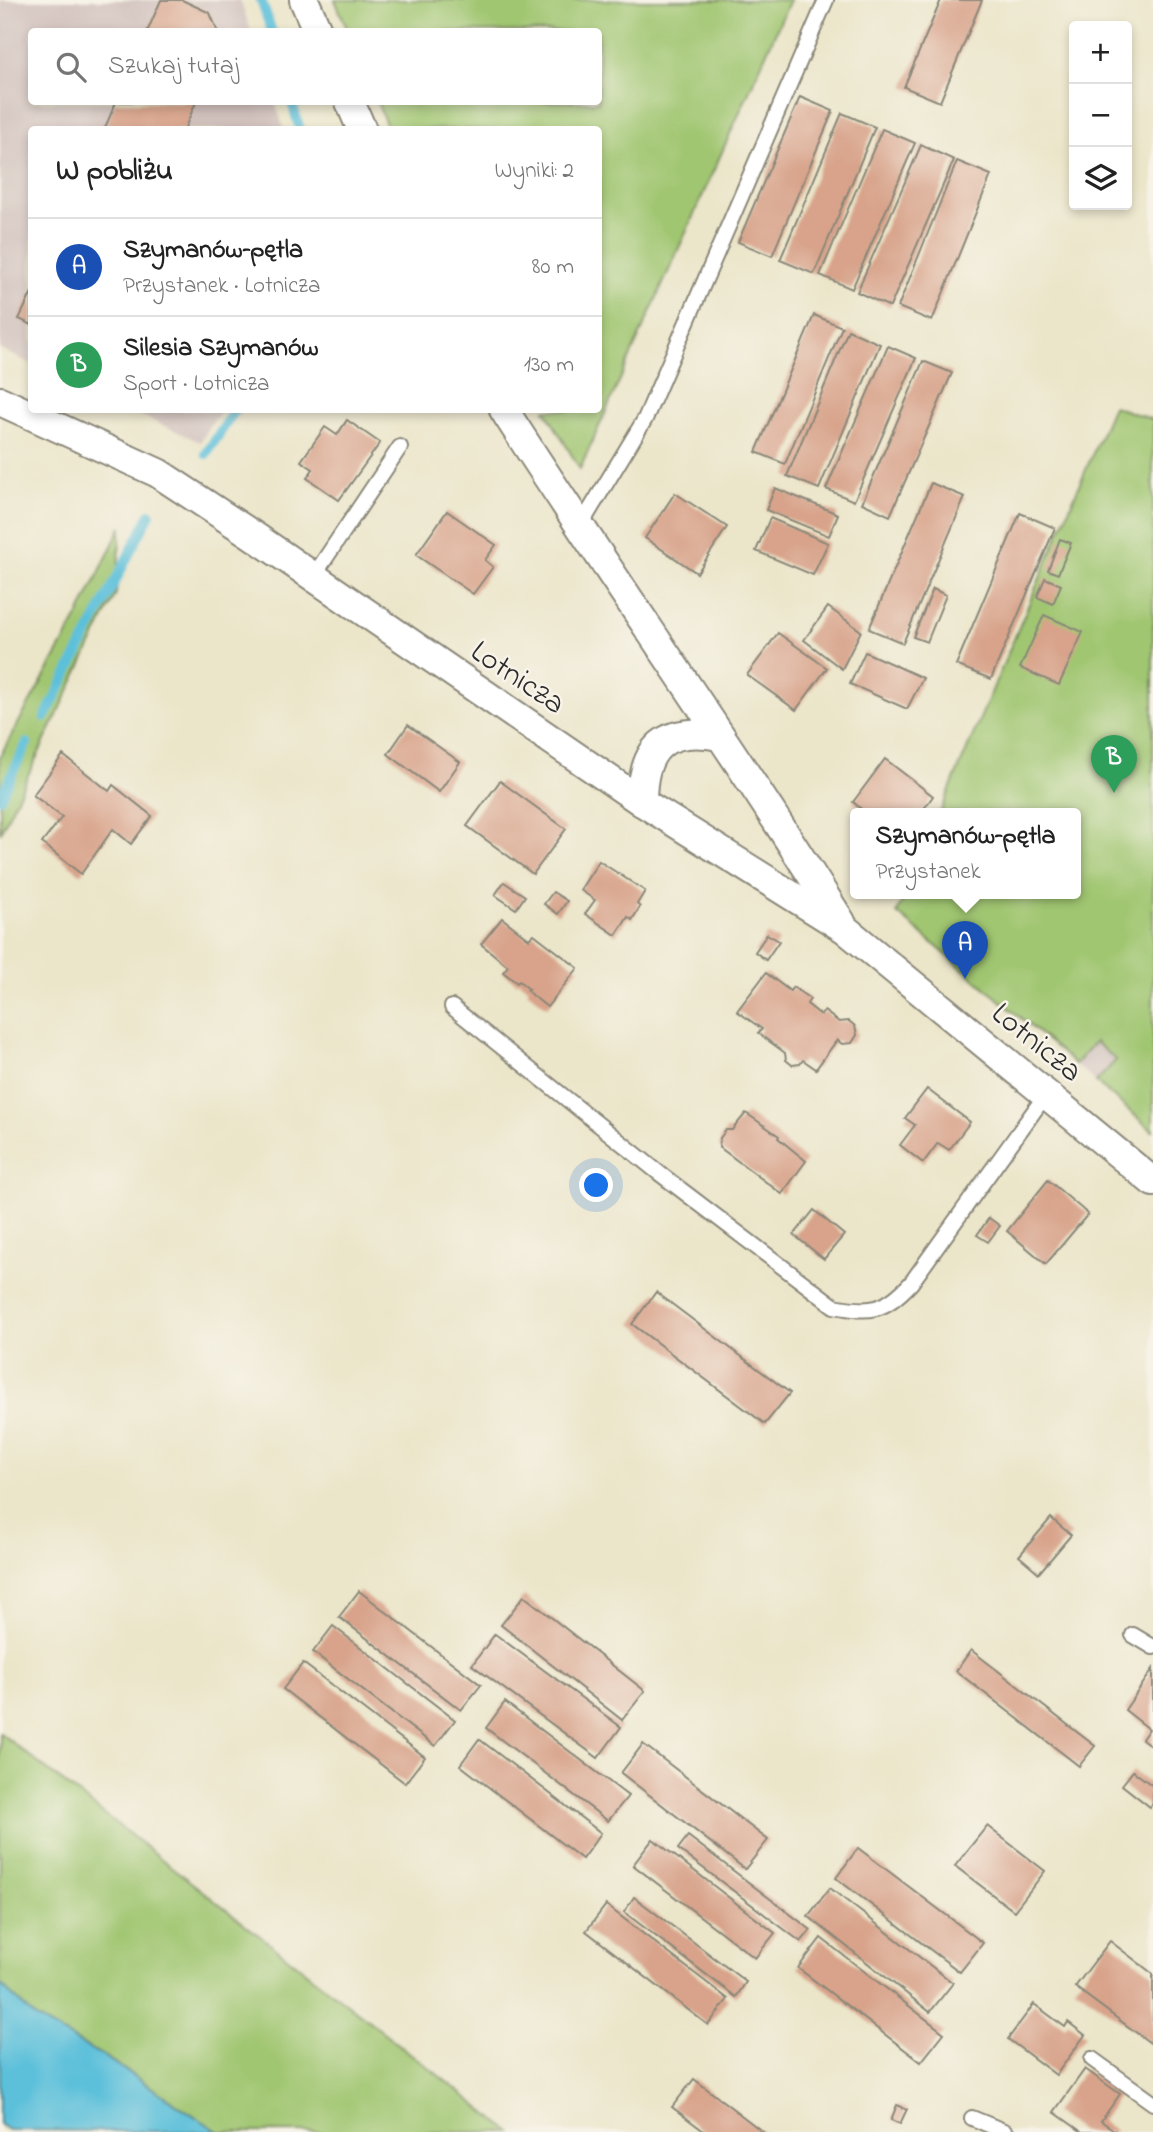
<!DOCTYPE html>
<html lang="pl">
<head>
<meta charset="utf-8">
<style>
	body { margin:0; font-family:"Indie Flower",sans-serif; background:#f2f2f2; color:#222 }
	.controls { position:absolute; right:21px; top:21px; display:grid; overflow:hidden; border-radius:7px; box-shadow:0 4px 10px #0003 }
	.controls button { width:63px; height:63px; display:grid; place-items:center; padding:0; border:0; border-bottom:2px solid #e0e0e0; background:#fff; color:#222; font:35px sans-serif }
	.you { position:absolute; left:597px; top:1186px; width:24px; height:24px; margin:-18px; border:5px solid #fff; border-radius:50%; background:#1a73e8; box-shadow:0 0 0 10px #1a73e833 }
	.badge { display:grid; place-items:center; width:46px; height:46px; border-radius:50%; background:#2563eb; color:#fff; font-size:23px; font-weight:700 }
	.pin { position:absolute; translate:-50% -58px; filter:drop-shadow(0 2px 4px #0008) }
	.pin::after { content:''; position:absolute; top:37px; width:24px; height:21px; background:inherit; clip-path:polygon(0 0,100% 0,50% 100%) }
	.popup { position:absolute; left:850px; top:808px; width:231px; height:91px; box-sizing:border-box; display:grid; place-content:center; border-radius:7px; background:#fff; filter:drop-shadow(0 2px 5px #0005); font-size:23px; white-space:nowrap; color:#767676 }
	.popup b { font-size:26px; color:#222 }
	.popup::after { content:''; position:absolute; left:50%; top:100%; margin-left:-14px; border:14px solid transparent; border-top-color:#fff }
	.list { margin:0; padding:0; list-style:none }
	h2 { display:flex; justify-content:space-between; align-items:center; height:91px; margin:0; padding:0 28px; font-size:30px }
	h2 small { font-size:23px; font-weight:400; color:#767676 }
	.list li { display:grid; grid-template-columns:46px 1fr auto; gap:21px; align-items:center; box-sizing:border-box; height:98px; padding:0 28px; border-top:2px solid #e0e0e0 }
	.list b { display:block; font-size:26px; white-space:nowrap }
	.list p { margin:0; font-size:23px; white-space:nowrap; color:#767676 }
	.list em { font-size:23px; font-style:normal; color:#767676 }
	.icon { flex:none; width:38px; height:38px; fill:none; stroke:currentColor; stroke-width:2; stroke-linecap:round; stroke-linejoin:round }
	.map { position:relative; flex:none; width:1153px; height:2132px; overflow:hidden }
	.search { position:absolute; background:#fff; box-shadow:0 4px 10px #0003; left:28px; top:28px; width:574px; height:77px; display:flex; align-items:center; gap:18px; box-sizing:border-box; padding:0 24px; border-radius:7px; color:#767676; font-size:26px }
	.panel { position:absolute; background:#fff; box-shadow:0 4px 10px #0003; left:28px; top:126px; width:574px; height:287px; border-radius:7px }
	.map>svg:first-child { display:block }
</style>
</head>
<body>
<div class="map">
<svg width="1153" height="2132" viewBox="0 0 1153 2132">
	<rect width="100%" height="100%" fill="#f7f3e8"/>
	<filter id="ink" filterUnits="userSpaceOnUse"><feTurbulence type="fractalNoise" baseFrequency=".0143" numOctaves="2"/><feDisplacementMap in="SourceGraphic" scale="14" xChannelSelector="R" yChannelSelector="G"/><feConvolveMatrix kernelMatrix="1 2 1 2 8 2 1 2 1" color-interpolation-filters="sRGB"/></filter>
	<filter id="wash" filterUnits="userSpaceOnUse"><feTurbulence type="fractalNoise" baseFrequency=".00686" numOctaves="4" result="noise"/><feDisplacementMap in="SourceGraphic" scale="28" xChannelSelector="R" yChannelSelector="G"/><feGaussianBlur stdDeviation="1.57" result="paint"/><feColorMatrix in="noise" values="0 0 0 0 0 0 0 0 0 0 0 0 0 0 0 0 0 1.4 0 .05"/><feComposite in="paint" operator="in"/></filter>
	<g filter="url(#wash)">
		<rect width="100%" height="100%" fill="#ebe5c9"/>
		<g fill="#d0c0bc">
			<path d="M0 0H240L251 31 32 32V102H275L284 129 32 130 31 364 0 349Z"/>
			<path d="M129 410H221L200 442Z"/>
			<path d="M1095 1041 1116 1060 1096 1082 1075 1064Z"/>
		</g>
		<g fill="#a0c671" stroke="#66784e" stroke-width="2">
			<path d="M335 0H790L580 469 545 410H598V130L388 129 377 102H598V32L348 31Z"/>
			<path d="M1113 406 1153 420V1131L1096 1082 1116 1060 1095 1042 1075 1064 897 913 906 893H1075V813H940Z"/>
			<path d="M121 527 116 594 0 833V756L79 615Z"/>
			<path d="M0 1733 511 2132H219L107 2058 36 2018 0 1984Z"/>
		</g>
		<path fill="#5cc0da" stroke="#447682" stroke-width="2" d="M0 1984 36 2018 106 2058 219 2132 8 2130 0 2125Z"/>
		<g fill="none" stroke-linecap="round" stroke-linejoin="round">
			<g stroke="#5cc0da" stroke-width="10">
				<path d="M261 0 272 32"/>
				<path d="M292 102 300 130"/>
				<path d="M206 454 235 410"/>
				<path d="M45 717 150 514"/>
				<path d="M0 798 27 743"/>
			</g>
		</g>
		<g id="blocks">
			<g fill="#d8a38a">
				<path d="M161 0H182L210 13 218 32H147Z"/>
				<path d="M941 0H982L940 102 904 87Z"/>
				<path d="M800 97 833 111 772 256 738 242Z"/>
				<path d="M116 102H196L184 130H104Z"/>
				<path d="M842 113 875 127 814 274 780 260Z"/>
				<path d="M882 129 915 143 852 289 820 275Z"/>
				<path d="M921 145 954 160 890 307 857 292Z"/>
				<path d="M957 161 991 175 932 321 898 307Z"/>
				<path d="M32 292V325L19 319Z"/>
				<path d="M814 315 842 327 785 464 756 452Z"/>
				<path d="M848 330 880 344 819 489 787 476Z"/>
				<path d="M888 346 916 358 854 501 826 489Z"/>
				<path d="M923 361 952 373 890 516 862 503Z"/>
				<path d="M347 420 380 443 339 500 307 478 313 469 301 461 325 427 337 435Z"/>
				<path d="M931 483 965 497 903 643 869 629Z"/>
				<path d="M775 488 838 514 829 536 766 510Z"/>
				<path d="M675 493 727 527 697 573 645 538Z"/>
				<path d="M447 511 496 545 485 560 493 567 473 594 416 555Z"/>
				<path d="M1020 513 1055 528 991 679 956 665Z"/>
				<path d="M770 518 828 543 813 575 756 551Z"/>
				<path d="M1060 539 1071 543 1058 574 1048 570Z"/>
				<path d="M1045 578 1061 585 1053 604 1037 597Z"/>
				<path d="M933 589 946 595 927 642 913 637Z"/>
				<path d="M828 607 861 631 842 669 804 640Z"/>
				<path d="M1044 615 1083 632 1059 685 1020 668Z"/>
				<path d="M778 633 827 668 796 710 747 675Z"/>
				<path d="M865 652 923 678 907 709 850 684Z"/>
				<path d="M408 725 460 762 439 792 388 754Z"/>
				<path d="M63 755 109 791 113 785 152 816 131 844 113 829 81 874 42 843 62 817 33 795Z"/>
				<path d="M885 759 933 796 921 813H866L853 802Z"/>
				<path d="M500 781 566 829 533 874 467 826Z"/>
				<path d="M599 861 645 891 637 904 640 907 632 920 628 917 616 935 585 914 595 900 580 890Z"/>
				<path d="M504 882 525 896 516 909 495 895Z"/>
				<path d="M553 892 567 901 558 914 544 904Z"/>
				<path d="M502 918 529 939 534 934 578 968 547 1007 527 991 529 989 519 981 517 983 503 972 508 966 481 944Z"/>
				<path d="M767 934 779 941 766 960 755 952Z"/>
				<path d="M766 973 790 991 793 987 810 999 807 1004 821 1015 824 1011 839 1022 849 1021 855 1026 857 1035 852 1043 842 1044 837 1040 816 1069 803 1060 800 1064 792 1065 786 1060 785 1053 758 1033 762 1029 737 1011Z"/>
				<path d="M927 1089 970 1122 949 1150 938 1143 923 1163 900 1145 915 1125 905 1118Z"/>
				<path d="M746 1113 779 1136 778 1138 806 1161 782 1194 719 1147 720 1138 726 1130H732Z"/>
				<path d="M1048 1180 1088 1214 1046 1264 1007 1231Z"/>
				<path d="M814 1210 844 1235 824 1259 794 1235Z"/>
				<path d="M989 1218 1000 1226 988 1242 977 1235Z"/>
				<path d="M656 1292 790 1393 765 1424 632 1324Z"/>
				<path d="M1051 1518 1071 1535 1039 1573 1019 1556Z"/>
				<path d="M359 1591 481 1685 461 1710 339 1617Z"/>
				<path d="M524 1596 645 1691 622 1720 501 1625Z"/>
				<path d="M333 1626 455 1720 435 1746 313 1652Z"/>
				<path d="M495 1634 621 1727 598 1758 472 1665Z"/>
				<path d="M971 1650 1095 1746 1079 1766 956 1671Z"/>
				<path d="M303 1663 425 1757 405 1783 283 1689Z"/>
				<path d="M1153 1669V1747L1142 1739 1149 1729 1125 1710Z"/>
				<path d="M505 1702 628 1796 608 1821 486 1728Z"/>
				<path d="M479 1739 601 1833 582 1859 460 1765Z"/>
				<path d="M643 1744 768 1840 745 1869 621 1773Z"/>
				<path d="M1133 1771 1153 1786V1803L1150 1807 1122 1785Z"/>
				<path d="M987 1826 1045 1871 1014 1911 955 1866Z"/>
				<path d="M688 1836 811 1930 801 1942 678 1849Z"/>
				<path d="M653 1839 775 1933 755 1958 633 1865Z"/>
				<path d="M858 1848 983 1943 960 1972 836 1878Z"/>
				<path d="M830 1888 953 1983 930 2012 808 1916Z"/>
				<path d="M634 1897 746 1982 736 1997 624 1912Z"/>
				<path d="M606 1905 728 1999 708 2025 586 1931Z"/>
				<path d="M821 1938 944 2033 921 2062 798 1968Z"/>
				<path d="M1110 1941 1153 1974V2045L1075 1987Z"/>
				<path d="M1034 2004 1065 2027 1068 2022 1085 2035 1056 2075 1008 2039Z"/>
				<path d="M1085 2069 1120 2094 1101 2121 1117 2132H1082L1054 2112Z"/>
				<path d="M694 2079 763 2132H705L672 2107Z"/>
				<path d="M897 2105 907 2109 900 2124 891 2120Z"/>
			</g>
		</g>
	</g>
	<g filter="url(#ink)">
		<use href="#blocks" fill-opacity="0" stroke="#8b887a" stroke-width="2"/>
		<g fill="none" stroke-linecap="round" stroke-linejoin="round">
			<defs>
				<g id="service">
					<path d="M579 528 645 419 826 0"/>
					<path d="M313 577 400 447"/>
					<path d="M452 1007 659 1173 834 1306C871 1313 884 1312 911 1283L1047 1093"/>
					<path d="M1133 1635 1153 1647"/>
					<path d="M1092 2059 1153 2103"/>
					<path d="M972 2118 1006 2132"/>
				</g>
				<g id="minor">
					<path d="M304 0 318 32"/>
					<path d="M350 102 362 130"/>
					<path d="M0 401 158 473 251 534 642 802 845 929 1153 1182"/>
					<path d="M504 410C614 582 733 748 841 922"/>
					<path d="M642 802C642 747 665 726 720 736"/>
				</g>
			</defs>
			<use href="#service" stroke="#8b887a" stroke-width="18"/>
			<use href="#minor" stroke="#8b887a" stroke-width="32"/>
			<use href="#service" stroke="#fff" stroke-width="14"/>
			<use href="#minor" stroke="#fff" stroke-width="28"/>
		</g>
	</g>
	<g text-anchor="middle" stroke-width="5" stroke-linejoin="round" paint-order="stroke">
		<g font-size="32" fill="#2b2b2b" stroke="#f7f3e8">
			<text transform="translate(519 676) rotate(34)" y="11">Lotnicza</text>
			<text transform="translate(1038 1041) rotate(39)" y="11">Lotnicza</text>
		</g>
	</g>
</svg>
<div class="controls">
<button>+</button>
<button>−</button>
<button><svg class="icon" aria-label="layers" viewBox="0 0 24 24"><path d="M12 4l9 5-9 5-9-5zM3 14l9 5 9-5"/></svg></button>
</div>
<div class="you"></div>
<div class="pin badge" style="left:965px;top:979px;background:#1a4fb4">A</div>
<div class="popup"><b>Szymanów–pętla</b>Przystanek</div>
<div class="pin badge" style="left:1114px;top:793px;background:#2e9e5b">B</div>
<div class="search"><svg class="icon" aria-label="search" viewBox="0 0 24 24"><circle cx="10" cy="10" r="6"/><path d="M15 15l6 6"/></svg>Szukaj tutaj</div>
<section class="panel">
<h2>W pobliżu<small>Wyniki: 2</small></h2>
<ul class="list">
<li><span class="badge" style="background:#1a4fb4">A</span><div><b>Szymanów–pętla</b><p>Przystanek · Lotnicza</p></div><em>80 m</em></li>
<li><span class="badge" style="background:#2e9e5b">B</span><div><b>Silesia Szymanów</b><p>Sport · Lotnicza</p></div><em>130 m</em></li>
</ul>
</section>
</div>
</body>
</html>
